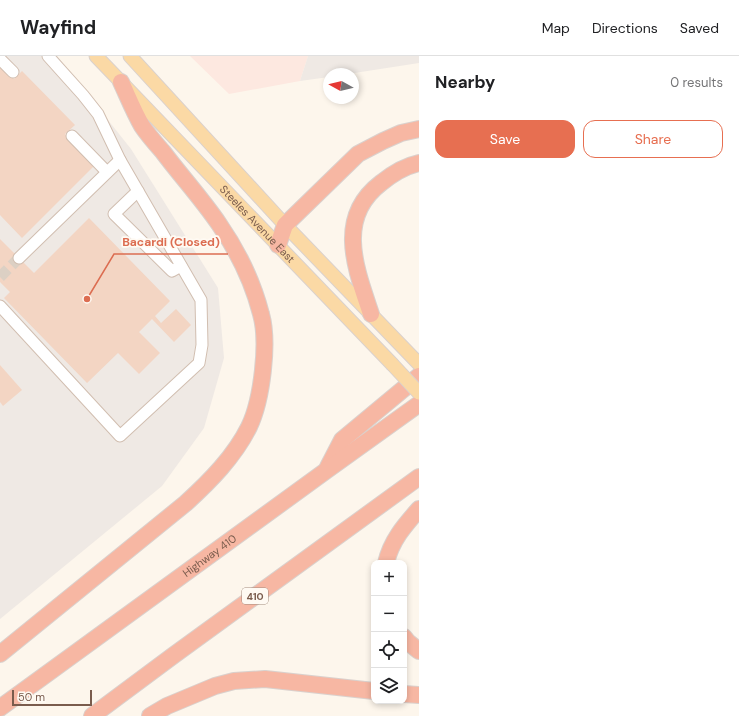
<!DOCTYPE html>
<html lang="en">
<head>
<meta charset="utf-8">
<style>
	body { margin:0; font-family:"DM Sans",sans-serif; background:#f2f2f2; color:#202124 }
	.controls { position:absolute; right:12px; bottom:12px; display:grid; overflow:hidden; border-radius:8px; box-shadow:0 2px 6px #0003 }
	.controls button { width:36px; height:36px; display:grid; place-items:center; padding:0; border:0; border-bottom:1px solid #e0e0e0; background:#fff; color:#202124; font:20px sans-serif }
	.compass { position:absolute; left:323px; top:12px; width:36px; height:36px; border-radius:50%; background:#fff; box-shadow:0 2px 6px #0003; rotate:278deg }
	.scale { position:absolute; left:12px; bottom:10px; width:80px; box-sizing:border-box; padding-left:4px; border:2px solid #7a5c4d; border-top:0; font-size:11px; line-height:14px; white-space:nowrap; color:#7a5c4d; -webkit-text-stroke:3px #fffaf3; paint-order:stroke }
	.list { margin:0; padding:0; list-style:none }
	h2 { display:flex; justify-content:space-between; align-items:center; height:52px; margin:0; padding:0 16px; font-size:17px }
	h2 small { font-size:13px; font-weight:400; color:#757577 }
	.actions { display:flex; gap:8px; padding:12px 16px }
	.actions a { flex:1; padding:9px 0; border:1px solid #e76f51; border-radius:12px; text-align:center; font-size:14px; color:#e76f51 }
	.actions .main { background:#e76f51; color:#fff }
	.icon { flex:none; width:22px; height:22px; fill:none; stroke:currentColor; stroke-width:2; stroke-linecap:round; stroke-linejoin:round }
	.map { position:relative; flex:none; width:419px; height:660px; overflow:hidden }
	header { display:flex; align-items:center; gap:24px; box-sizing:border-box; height:56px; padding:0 20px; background:#fff; border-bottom:1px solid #e0e0e0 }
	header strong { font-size:19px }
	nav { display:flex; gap:22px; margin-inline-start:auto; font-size:14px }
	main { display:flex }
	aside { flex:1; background:#fff }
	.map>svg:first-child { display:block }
</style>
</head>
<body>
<header>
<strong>Wayfind</strong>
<nav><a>Map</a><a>Directions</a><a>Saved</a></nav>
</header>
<main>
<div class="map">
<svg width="419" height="660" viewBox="0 0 419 660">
	<rect width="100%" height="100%" fill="#fdf6ec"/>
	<path fill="#fde8e0" d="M190 0H308L300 25 229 38Z"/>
	<g fill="#efe9e4">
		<path d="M0 0H57L131 93 218 232 224 302 204 372 162 430 0 563Z"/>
		<path d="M308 0H419V7L348 18H329V21L300 25Z"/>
	</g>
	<g fill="#f3d5c3">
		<path d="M0 8 14 23 22 15 75 69 65 78 95 109 22 182 0 159Z"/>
		<path d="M89 162 170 245 155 260 161 267 176 253 191 269 174 286 152 263 139 276 160 297 139 318 118 297 87 327 4 242 10 236 0 226V183L34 217Z"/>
		<path d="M0 309 22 334 3 350 0 346Z"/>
	</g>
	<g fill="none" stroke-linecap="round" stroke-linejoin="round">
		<path stroke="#dcd0c4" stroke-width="11" stroke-dasharray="11 5.5" stroke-linecap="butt" d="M0 221 19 202"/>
		<defs>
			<g id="minor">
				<path d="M0 3 13 16"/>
				<path d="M72 80 107 116"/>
				<path d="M138 135 114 158 172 215 181 210"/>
				<path d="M19 202 120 104"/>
				<path d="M0 250 120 380 199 307 202 289 201 244 120 104 98 58 83 39 48 0"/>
			</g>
			<g id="major">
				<path id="s1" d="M96 0 392 308"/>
				<path d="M130 0 285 169 419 308"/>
			</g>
			<g id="highway">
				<path d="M278 189 285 169 358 98 383 85 401 77 419 73"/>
				<path d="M371 258C356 213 335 162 381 127 392 118 405 110 419 107"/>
				<path d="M328 411 342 384 419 320"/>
				<path d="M386 507C391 485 404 470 419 453"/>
				<path d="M404 581 408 586 419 595"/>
				<path d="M0 598 186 447C210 425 234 401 249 371 262 344 269 286 261 258 253 227 237 194 219 168 202 143 181 120 163 96 156 88 148 79 142 70 134 56 128 41 121 26"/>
				<path d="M404 638 419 639"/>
				<path id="s2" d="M0 652 327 414 419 348"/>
				<path d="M92 660 174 599 419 421"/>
				<path d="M150 660 167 650 215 630 234 625 265 623 374 635"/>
			</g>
		</defs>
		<use href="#minor" stroke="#d1beb0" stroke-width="13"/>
		<use href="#major" stroke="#dad1cd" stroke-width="15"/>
		<use href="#highway" stroke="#dad1cd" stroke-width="18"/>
		<use href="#minor" stroke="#fff" stroke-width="11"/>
		<use href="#major" stroke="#fbd9a5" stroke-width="13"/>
		<use href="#highway" stroke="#f7b7a3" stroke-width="16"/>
		<defs>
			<path id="major-bridge" d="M392 308 419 337"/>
		</defs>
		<use href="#major-bridge" stroke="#dad1cd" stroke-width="15" stroke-linecap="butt"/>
		<use href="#major-bridge" stroke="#fbd9a5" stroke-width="13"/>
	</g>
	<g text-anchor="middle" stroke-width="3.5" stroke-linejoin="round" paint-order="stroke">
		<rect fill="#fffaf3" stroke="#a28b7f" stroke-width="1" x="242" y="532" width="26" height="16" rx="3"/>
		<g font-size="10" font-weight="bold" fill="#7a5c4d">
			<text x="255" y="544">410</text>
		</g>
		<g font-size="11" fill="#7a5c4d" stroke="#fffaf3">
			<text dy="4" stroke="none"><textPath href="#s1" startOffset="233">Steeles Avenue East</textPath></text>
			<text dy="4" stroke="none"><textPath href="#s2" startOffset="259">Highway 410</textPath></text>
		</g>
	</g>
	<path fill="none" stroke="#dc6d51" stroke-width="1.5" d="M87 243L114 198H228"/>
	<circle fill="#dc6d51" stroke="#fffaf3" stroke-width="1.5" cx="87" cy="243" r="4"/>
	<g font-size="12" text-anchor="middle" font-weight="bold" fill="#dc6d51" stroke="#fffaf3" stroke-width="3.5" stroke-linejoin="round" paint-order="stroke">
		<text x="171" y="190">Bacardi (Closed)</text>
	</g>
</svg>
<div class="controls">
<button>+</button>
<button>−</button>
<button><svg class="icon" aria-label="locate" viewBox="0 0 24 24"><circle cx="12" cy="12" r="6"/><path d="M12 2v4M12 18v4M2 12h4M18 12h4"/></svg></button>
<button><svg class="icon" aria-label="layers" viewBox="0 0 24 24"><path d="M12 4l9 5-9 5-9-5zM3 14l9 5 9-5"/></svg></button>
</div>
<svg class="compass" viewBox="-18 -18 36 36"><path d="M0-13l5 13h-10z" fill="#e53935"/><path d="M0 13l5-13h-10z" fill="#757577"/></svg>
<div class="scale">50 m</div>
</div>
<aside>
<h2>Nearby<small>0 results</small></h2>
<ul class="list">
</ul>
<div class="actions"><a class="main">Save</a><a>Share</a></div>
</aside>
</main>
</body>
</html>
